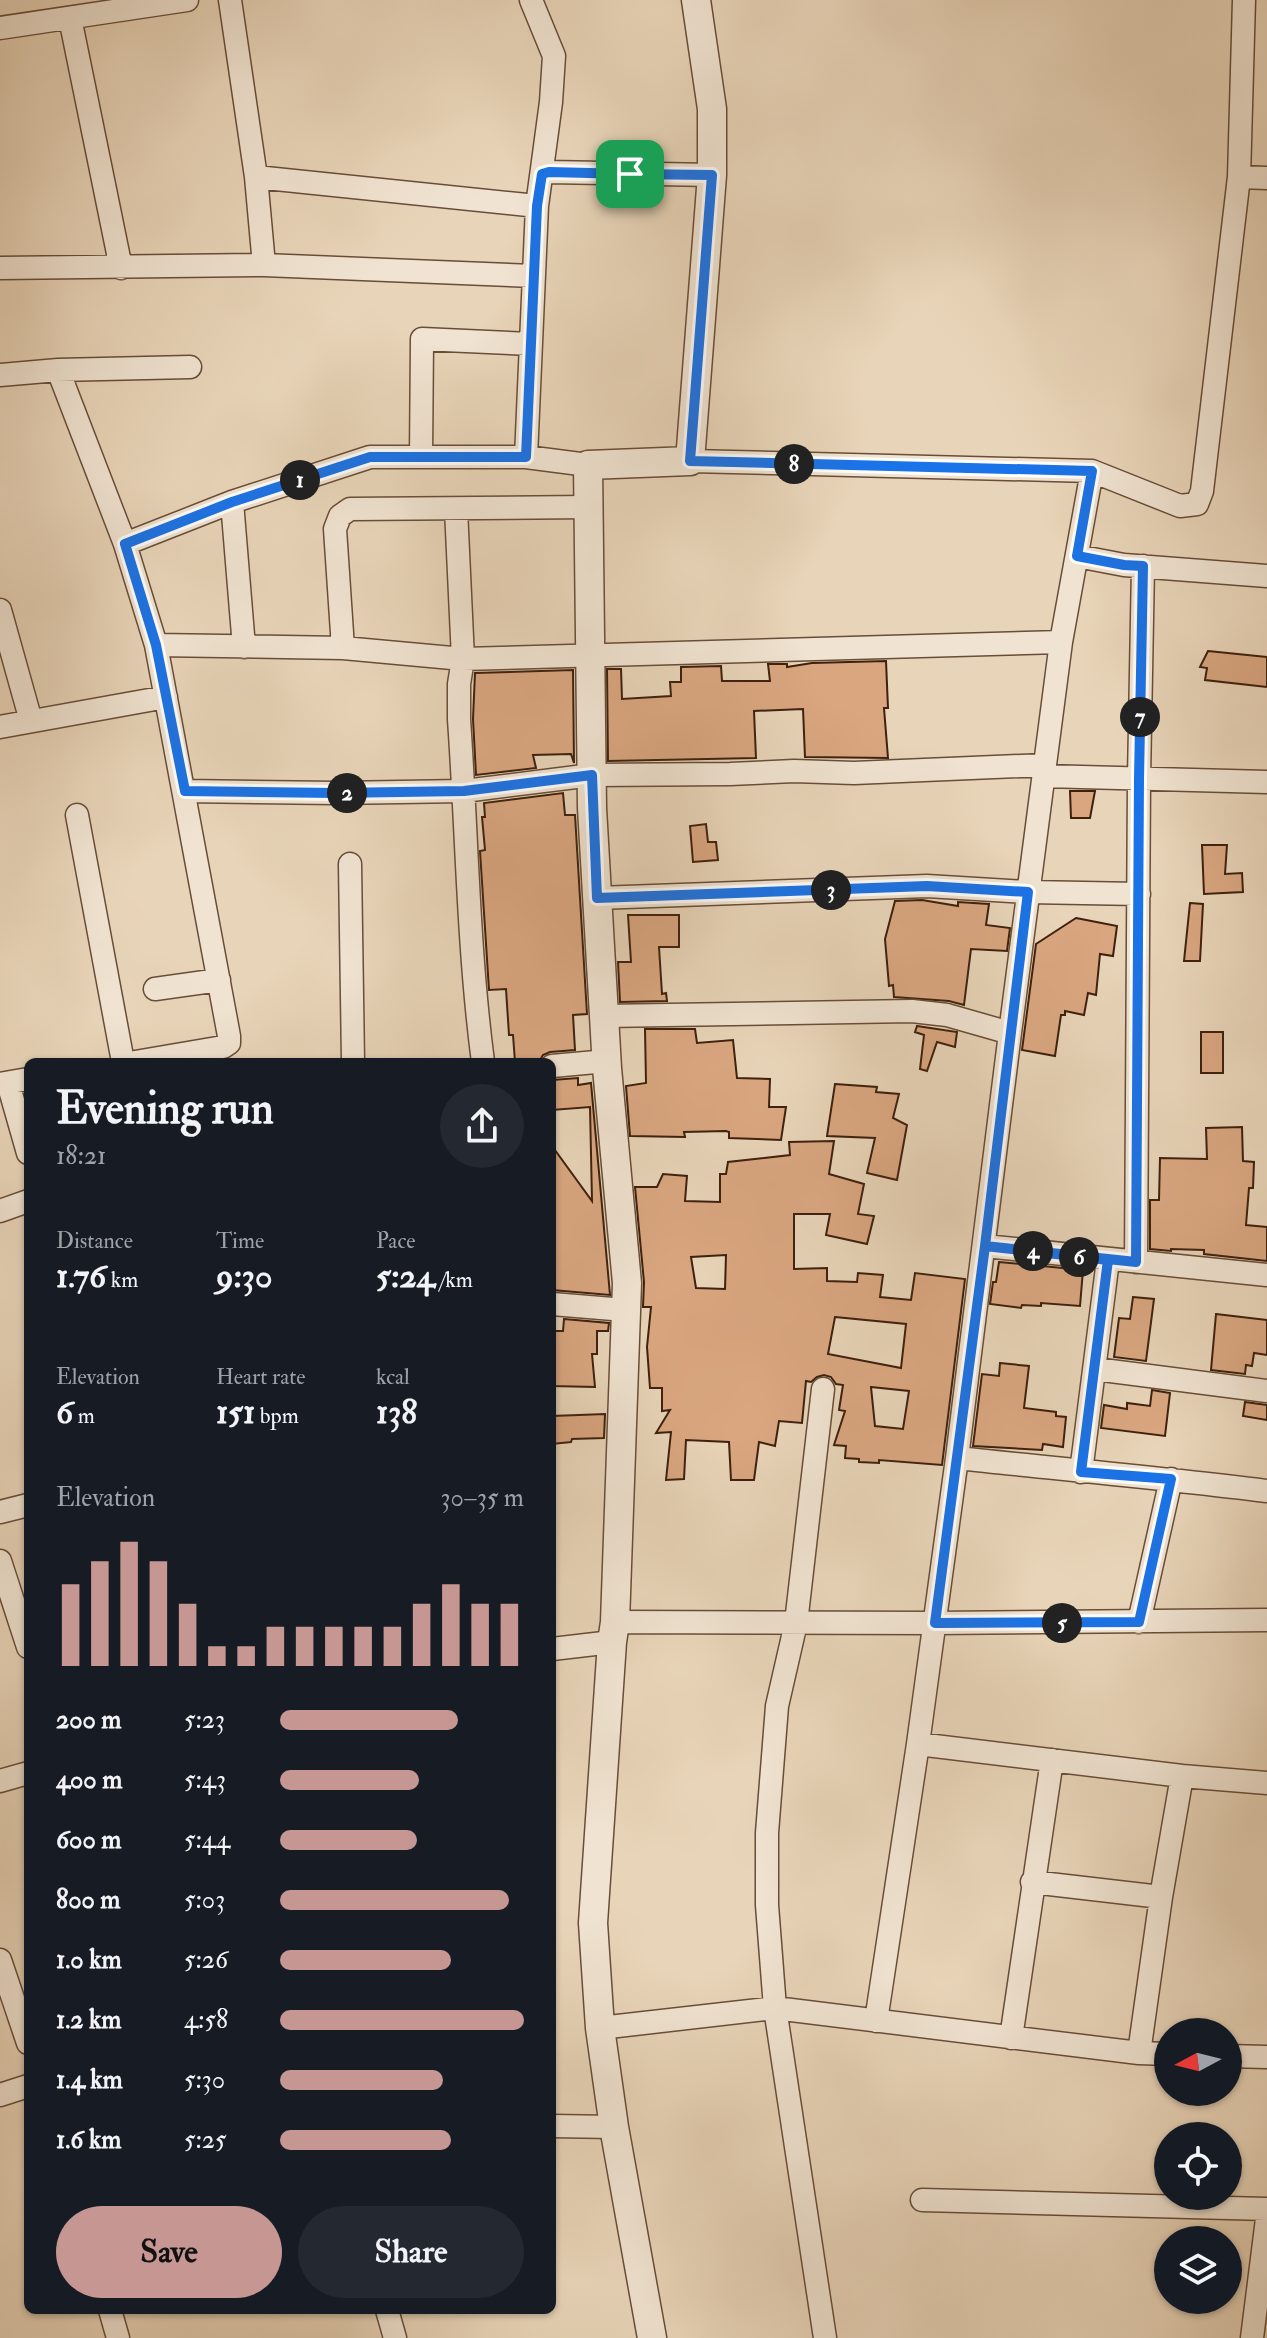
<!DOCTYPE html>
<meta charset="utf-8">
<style>
body{margin:0;font-family:"IM FELL Double Pica",serif;background:#242831;color:#f1f3f6;height:100vh;display:flex;flex-direction:column;font-size:30px;white-space:nowrap}
*{box-sizing:border-box;margin:0}
p{font-size:26px;color:#9ea1a6}
.icon{flex:none;width:44px;height:44px;fill:none;stroke:currentColor;stroke-width:2;stroke-linecap:round;stroke-linejoin:round}
.map{position:relative;flex:1;overflow:hidden}
.drawer{position:absolute;left:24px;top:1058px;width:532px;height:1256px;display:flex;flex-direction:column;background:#171b24;border-radius:12px;box-shadow:0 2px 6px #0004}
.drawer>*{flex:none}
.needle{width:52px;rotate:263deg}
.controls{position:absolute;left:1154px;top:2018px;display:grid;gap:16px}
.controls a{display:grid;place-items:center;width:88px;height:88px;border-radius:50%;background:#171b24;box-shadow:0 2px 6px #0004;font-size:40px}
.pin{position:absolute;display:grid;place-items:center;width:68px;height:68px;color:#fff;margin:-34px;border-radius:16px;box-shadow:0 4px 12px #0006}
.km{position:absolute;width:40px;height:40px;margin:-20px;border-radius:50%;background:#222;color:#fff;font-size:22px;line-height:40px;text-align:center}
.round{display:grid;place-items:center;flex:none;width:84px;height:84px;border-radius:42px;background:#242831}
.overview{display:flex;align-items:center;justify-content:space-between;height:136px;padding:0 32px}
h1{font-size:44px;font-weight:700;line-height:60px}
.figures{display:grid;grid-template-columns:repeat(3,1fr);gap:12px;height:136px;padding:8px 32px}
.figures div{display:grid;align-content:center}
.figures b{font-size:34px;font-weight:700}
.figures small{font-size:22px;font-weight:400}
.figures p{font-size:22px}
.chart{height:224px;padding:16px 32px}
.chart p{display:flex;justify-content:space-between}
.chart svg{width:100%;height:144px;margin-top:8px;stroke:#c59692;stroke-width:6}
.button{display:flex;gap:16px;margin-top:auto;padding:16px 32px}
.button a{flex:1;height:92px;border-radius:48px;background:#c59692;color:#111;font-size:32px;font-weight:700;line-height:92px;text-align:center}
.button a+a{background:#242831;color:#f1f3f6}
ul{padding:0 32px;list-style:none;font-size:26px}
li{display:grid;grid-template-columns:128px 96px 1fr;align-items:center;height:60px}
li i{height:20px;border-radius:10px;background:#c59692}
.map>svg:first-child{display:block}
.building{fill:#d9a680;stroke:#3e200d;stroke-width:2;fill-rule:evenodd}
.lines{fill:none;stroke-linecap:round;stroke-linejoin:round}
.minor-casing{stroke:#684d38;stroke-width:25}
.tertiary-casing{stroke:#684d38;stroke-width:31}
.minor{stroke:#f0e3d1;stroke-width:22}
.tertiary{stroke:#f0e3d1;stroke-width:28}
.route-casing{stroke:#fff;stroke-width:16}
.route{stroke:#1a73e8;stroke-width:10}
</style>
<div class="map">
<svg width="1267" height="2338" viewBox="0 0 1267 2338">
<rect width="100%" height="100%" fill="#e8d4b8"/>
<filter id="stains"><feTurbulence type="fractalNoise" baseFrequency=".0025" numOctaves="4"/><feColorMatrix values="0 0 0 0 .2 0 0 0 0 .09 0 0 0 0 .02 0 0 0 .5 -.17"/></filter>
<radialGradient id="worn" r=".72"><stop offset=".6" stop-color="#630" stop-opacity="0"/><stop offset="1" stop-color="#630" stop-opacity=".3"/></radialGradient>
<!-- building -->
<path class="building" d="M 1208,651 L 1267,657 L 1267,687 L 1205,680 L 1207,668 L 1200,667 Z
M 886,661 L 888,708 L 884,708 L 888,758 L 805,757 L 803,709 L 754,711 L 756,758 L 608,761 L 607,669 L 621,669 L 622,699 L 671,696 L 670,682 L 681,682 L 681,667 L 721,666 L 722,681 L 770,681 L 768,664 L 787,664 L 787,667 L 812,663 Z
M 573,670 L 574,763 L 571,754 L 533,755 L 536,768 L 476,775 L 473,719 L 475,673 Z
M 1070,791 L 1095,791 L 1090,818 L 1071,818 Z
M 563,793 L 565,815 L 575,815 L 587,1014 L 573,1015 L 575,1050 L 550,1052 L 543,1055 L 539,1062 L 515,1062 L 513,1035 L 509,1035 L 506,989 L 489,990 L 480,851 L 485,850 L 482,817 L 485,817 L 484,803 Z
M 706,824 L 708,842 L 716,842 L 718,860 L 693,862 L 690,826 Z
M 1202,845 L 1227,845 L 1225,874 L 1242,873 L 1243,892 L 1204,894 Z
M 922,900 L 958,906 L 958,902 L 989,904 L 986,925 L 1010,928 L 1007,951 L 971,949 L 964,1005 L 949,1001 L 894,997 L 893,985 L 889,986 L 885,939 L 895,901 Z
M 1190,903 L 1203,904 L 1200,961 L 1184,961 Z
M 628,915 L 679,915 L 679,947 L 659,947 L 662,994 L 666,993 L 667,1001 L 620,1002 L 618,962 L 631,962 Z
M 1076,918 L 1117,926 L 1113,956 L 1100,954 L 1096,995 L 1088,993 L 1084,1015 L 1065,1011 L 1065,1015 L 1061,1015 L 1055,1056 L 1022,1050 L 1036,944 Z
M 917,1026 L 957,1032 L 955,1047 L 937,1042 L 927,1071 L 920,1069 L 924,1035 L 915,1032 Z
M 645,1029 L 695,1029 L 697,1043 L 733,1040 L 737,1078 L 770,1079 L 769,1107 L 786,1107 L 781,1140 L 729,1138 L 729,1132 L 726,1131 L 684,1132 L 685,1137 L 630,1136 L 626,1086 L 646,1083 Z
M 1201,1032 L 1223,1032 L 1223,1073 L 1201,1073 Z
M 578,1078 L 578,1085 L 591,1083 L 610,1295 L 552,1290 L 552,1146 L 592,1201 L 590,1107 L 552,1110 L 552,1080 Z
M 835,1084 L 877,1087 L 876,1092 L 899,1094 L 893,1118 L 907,1125 L 897,1180 L 867,1173 L 875,1138 L 827,1136 Z
M 1242,1127 L 1243,1161 L 1254,1162 L 1253,1188 L 1249,1188 L 1246,1225 L 1267,1227 L 1267,1261 L 1204,1254 L 1204,1250 L 1171,1249 L 1171,1251 L 1150,1249 L 1150,1200 L 1159,1200 L 1160,1158 L 1207,1159 L 1206,1128 Z
M 834,1141 L 829,1174 L 864,1184 L 858,1214 L 874,1216 L 867,1244 L 826,1235 L 830,1214 L 794,1214 L 794,1269 L 827,1268 L 827,1281 L 857,1282 L 858,1273 L 883,1275 L 880,1297 L 911,1300 L 915,1273 L 965,1279 L 942,1465 L 879,1460 L 879,1463 L 859,1462 L 859,1459 L 845,1458 L 846,1446 L 834,1445 L 845,1411 L 839,1410 L 843,1385 L 836,1384 L 831,1377 L 824,1375 L 817,1377 L 811,1382 L 806,1381 L 802,1423 L 779,1421 L 775,1446 L 759,1442 L 754,1480 L 731,1480 L 729,1442 L 686,1440 L 684,1479 L 666,1480 L 671,1432 L 656,1433 L 670,1410 L 662,1411 L 662,1388 L 650,1388 L 647,1347 L 651,1307 L 643,1307 L 644,1282 L 635,1187 L 657,1187 L 663,1174 L 687,1176 L 685,1201 L 720,1202 L 720,1174 L 726,1174 L 728,1162 L 790,1155 L 789,1142 ZM 726,1255 L 725,1289 L 696,1288 L 691,1257 ZM 835,1317 L 906,1324 L 901,1368 L 828,1354 ZM 871,1387 L 909,1391 L 903,1429 L 875,1426 Z
M 999,1262 L 1083,1270 L 1080,1306 L 1041,1303 L 1041,1306 L 1022,1305 L 1021,1308 L 990,1304 L 993,1282 L 996,1282 Z
M 1133,1297 L 1154,1299 L 1146,1361 L 1114,1357 L 1119,1318 L 1130,1319 Z
M 1216,1314 L 1267,1320 L 1267,1355 L 1254,1353 L 1252,1366 L 1246,1365 L 1245,1374 L 1211,1370 Z
M 564,1319 L 609,1323 L 608,1331 L 597,1331 L 597,1354 L 592,1354 L 595,1387 L 552,1386 L 554,1349 L 552,1349 L 552,1331 L 563,1331 Z
M 1000,1363 L 1029,1366 L 1024,1408 L 1056,1412 L 1056,1416 L 1066,1417 L 1063,1447 L 1043,1444 L 1042,1450 L 973,1446 L 982,1374 L 999,1376 Z
M 1152,1390 L 1170,1393 L 1165,1436 L 1101,1428 L 1104,1405 L 1127,1409 L 1127,1403 L 1150,1406 Z
M 1245,1402 L 1267,1405 L 1267,1420 L 1243,1416 Z
M 605,1414 L 604,1438 L 572,1439 L 571,1442 L 552,1444 L 552,1416 Z"/>
<g class="lines">
<defs>
<path id="minor" d="M 230,0 L 256,177 L 264,265
M 70,18 L 121,268
M 0,28 L 187,0
M 542,174 L 549,172 L 712,175
M 256,177 L 537,206
M 1239,177 L 1267,178
M 0,268 L 264,265 L 533,276
M 58,370 L 125,544 L 156,645 L 229,1036 L 229,1043 L 223,1047 L 135,1062
M 0,375 L 58,370 L 190,367
M 421,457 L 422,339 L 531,344
M 526,457 L 537,206 L 551,102 L 554,56 L 531,0
M 690,461 L 1092,471 L 1180,506 L 1197,504 L 1202,491 L 1239,177 L 1244,0
M 232,502 L 244,647
M 456,509 L 463,659 L 459,684 L 459,719 C 467,834 468,948 483,1062
M 125,544 L 232,502 L 370,457 L 526,457 L 588,465
M 1077,556 L 1124,565 L 1267,576
M 0,610 L 31,721
M 156,645 L 343,648 L 463,659 L 1061,642
M 343,648 L 335,529 L 340,516 L 350,509 L 589,507
M 0,727 L 166,697
M 1044,776 L 1267,782
M 185,791 L 336,793 L 464,791 L 592,775 L 730,774 L 794,771 L 854,773 L 1044,765
M 77,815 L 123,1062
M 350,864 L 353,1062
M 597,898 L 927,886 L 1028,892 L 1139,894
M 155,989 L 219,980
M 604,1016 L 912,1011 L 947,1015 L 1010,1033
M 552,1066 L 607,1061
M 8,1083 L 28,1153
M 0,1084 L 28,1079
M 0,1211 L 28,1201
M 985,1246 L 1267,1275
M 1136,1262 L 1139,779 L 1143,566
M 552,1304 L 625,1310
M 1095,1369 L 1267,1391
M 823,1389 L 796,1623 L 777,1706 L 767,1833 L 767,1905 L 775,2008 L 825,2338
M 957,1458 C 1060,1469 1164,1478 1267,1491
M 1081,1472 L 1108,1260
M 0,1512 L 28,1505
M 0,1561 L 28,1647
M 615,1622 L 935,1623 L 1267,1620
M 1139,1622 L 1171,1479
M 552,1649 L 612,1642
M 918,1744 L 1182,1776 L 1267,1783
M 0,1781 L 28,1773
M 1032,1882 L 1161,1897
M 0,1960 L 28,2043
M 876,2021 L 918,1744 L 957,1458 L 1010,1033 L 1061,642 L 1092,471
M 600,2028 L 775,2008 L 1139,2053 L 1168,2054
M 1011,2038 L 1052,1760
M 1139,2053 L 1161,1897 L 1182,1776
M 1228,2056 L 1267,2057
M 0,2095 L 28,2086
M 552,2126 L 614,2127
M 922,2200 L 1267,2209
M 110,2310 L 118,2338
M 387,2310 L 395,2338
M 1252,2338 L 1267,2219"/>
<path id="tertiary" d="M 652,2338 L 614,2127 L 600,2028 L 593,1923 L 612,1642 L 615,1622 L 627,1283 L 607,1068 L 592,808 L 588,465 L 690,461 L 712,175 L 712,109 L 696,0"/>
</defs>
<!-- minor casing -->
<use href="#minor" class="minor-casing"/>
<!-- tertiary casing -->
<use href="#tertiary" class="tertiary-casing"/>
<!-- minor -->
<use href="#minor" class="minor"/>
<!-- tertiary -->
<use href="#tertiary" class="tertiary"/>
</g>
<g class="lines">
<defs>
<path id="route" d="M 630,174 L 549,172 L 542,174 L 537,206 L 526,457 L 370,457 L 232,502 L 125,544 L 156,645 L 185,791 L 336,793 L 464,791 L 592,775 L 597,898 L 927,886 L 1028,892 L 985,1246 L 1108,1260 L 1081,1472 L 1171,1479 L 1139,1622 L 935,1623 L 985,1246 L 1136,1262 L 1139,779 L 1143,566 L 1124,565 L 1077,556 L 1092,471 L 690,461 L 712,175 L 630,174"/>
</defs>
<!-- route casing -->
<use href="#route" class="route-casing"/>
<!-- route -->
<use href="#route" class="route"/>
</g>
<rect width="100%" height="100%" filter="url(#stains)"/>
<rect width="100%" height="100%" fill="url(#worn)"/>
</svg>
<div class="controls">
<a><svg class="needle" viewBox="-14 -14 28 28"><path d="M0-13l5 13h-10z" fill="#e53935"/><path d="M0 13l5-13h-10z" fill="#9ea1a6"/></svg></a>
<a><svg class="icon" aria-label="locate" viewBox="0 0 24 24"><circle cx="12" cy="12" r="6"/><path d="M12 2v4M12 18v4M2 12h4M18 12h4"/></svg></a>
<a><svg class="icon" aria-label="layers" viewBox="0 0 24 24"><path d="M12 4l9 5-9 5-9-5zM3 14l9 5 9-5"/></svg></a>
</div>
<div class="pin" style="left:630px;top:174px;background:#1e9e55"><svg class="icon" aria-label="arrive" viewBox="0 0 24 24"><path d="M6 21V4h12l-3 4 3 4H6"/></svg></div>
<b class="km" style="left:300px;top:480px">1</b>
<b class="km" style="left:347px;top:793px">2</b>
<b class="km" style="left:831px;top:890px">3</b>
<b class="km" style="left:1033px;top:1251px">4</b>
<b class="km" style="left:1062px;top:1623px">5</b>
<b class="km" style="left:1079px;top:1257px">6</b>
<b class="km" style="left:1140px;top:717px">7</b>
<b class="km" style="left:794px;top:464px">8</b>
<section class="drawer">
<div class="overview"><div><h1>Evening run</h1><p>18:21</p></div><a class="round"><svg class="icon" aria-label="share" viewBox="0 0 24 24"><path d="M12 15V3M7 8l5-5 5 5M5 13v7h14v-7"/></svg></a></div>
<div class="figures">
<div><p>Distance</p><b>1.76<small> km</small></b></div>
<div><p>Time</p><b>9:30</b></div>
<div><p>Pace</p><b>5:24<small> /km</small></b></div>
</div>
<div class="figures">
<div><p>Elevation</p><b>6<small> m</small></b></div>
<div><p>Heart rate</p><b>151<small> bpm</small></b></div>
<div><p>kcal</p><b>138</b></div>
</div>
<div class="chart"><p><span>Elevation</span>30–35 m</p>
<svg viewBox="0 0 160 44" preserveAspectRatio="none"><path d="M5 44V19M15 44V12M25 44V6M35 44V12M45 44V25M55 44V38M65 44V38M75 44V32M85 44V32M95 44V32M105 44V32M115 44V32M125 44V25M135 44V19M145 44V25M155 44V25"/></svg>
</div>
<ul>
<li><b>200 m</b>5:23<i style="width:73%"></i></li>
<li><b>400 m</b>5:43<i style="width:57%"></i></li>
<li><b>600 m</b>5:44<i style="width:56%"></i></li>
<li><b>800 m</b>5:03<i style="width:94%"></i></li>
<li><b>1.0 km</b>5:26<i style="width:70%"></i></li>
<li><b>1.2 km</b>4:58<i style="width:100%"></i></li>
<li><b>1.4 km</b>5:30<i style="width:67%"></i></li>
<li><b>1.6 km</b>5:25<i style="width:70%"></i></li>
</ul>
<div class="button"><a>Save</a><a>Share</a></div>
</section>
</div>
